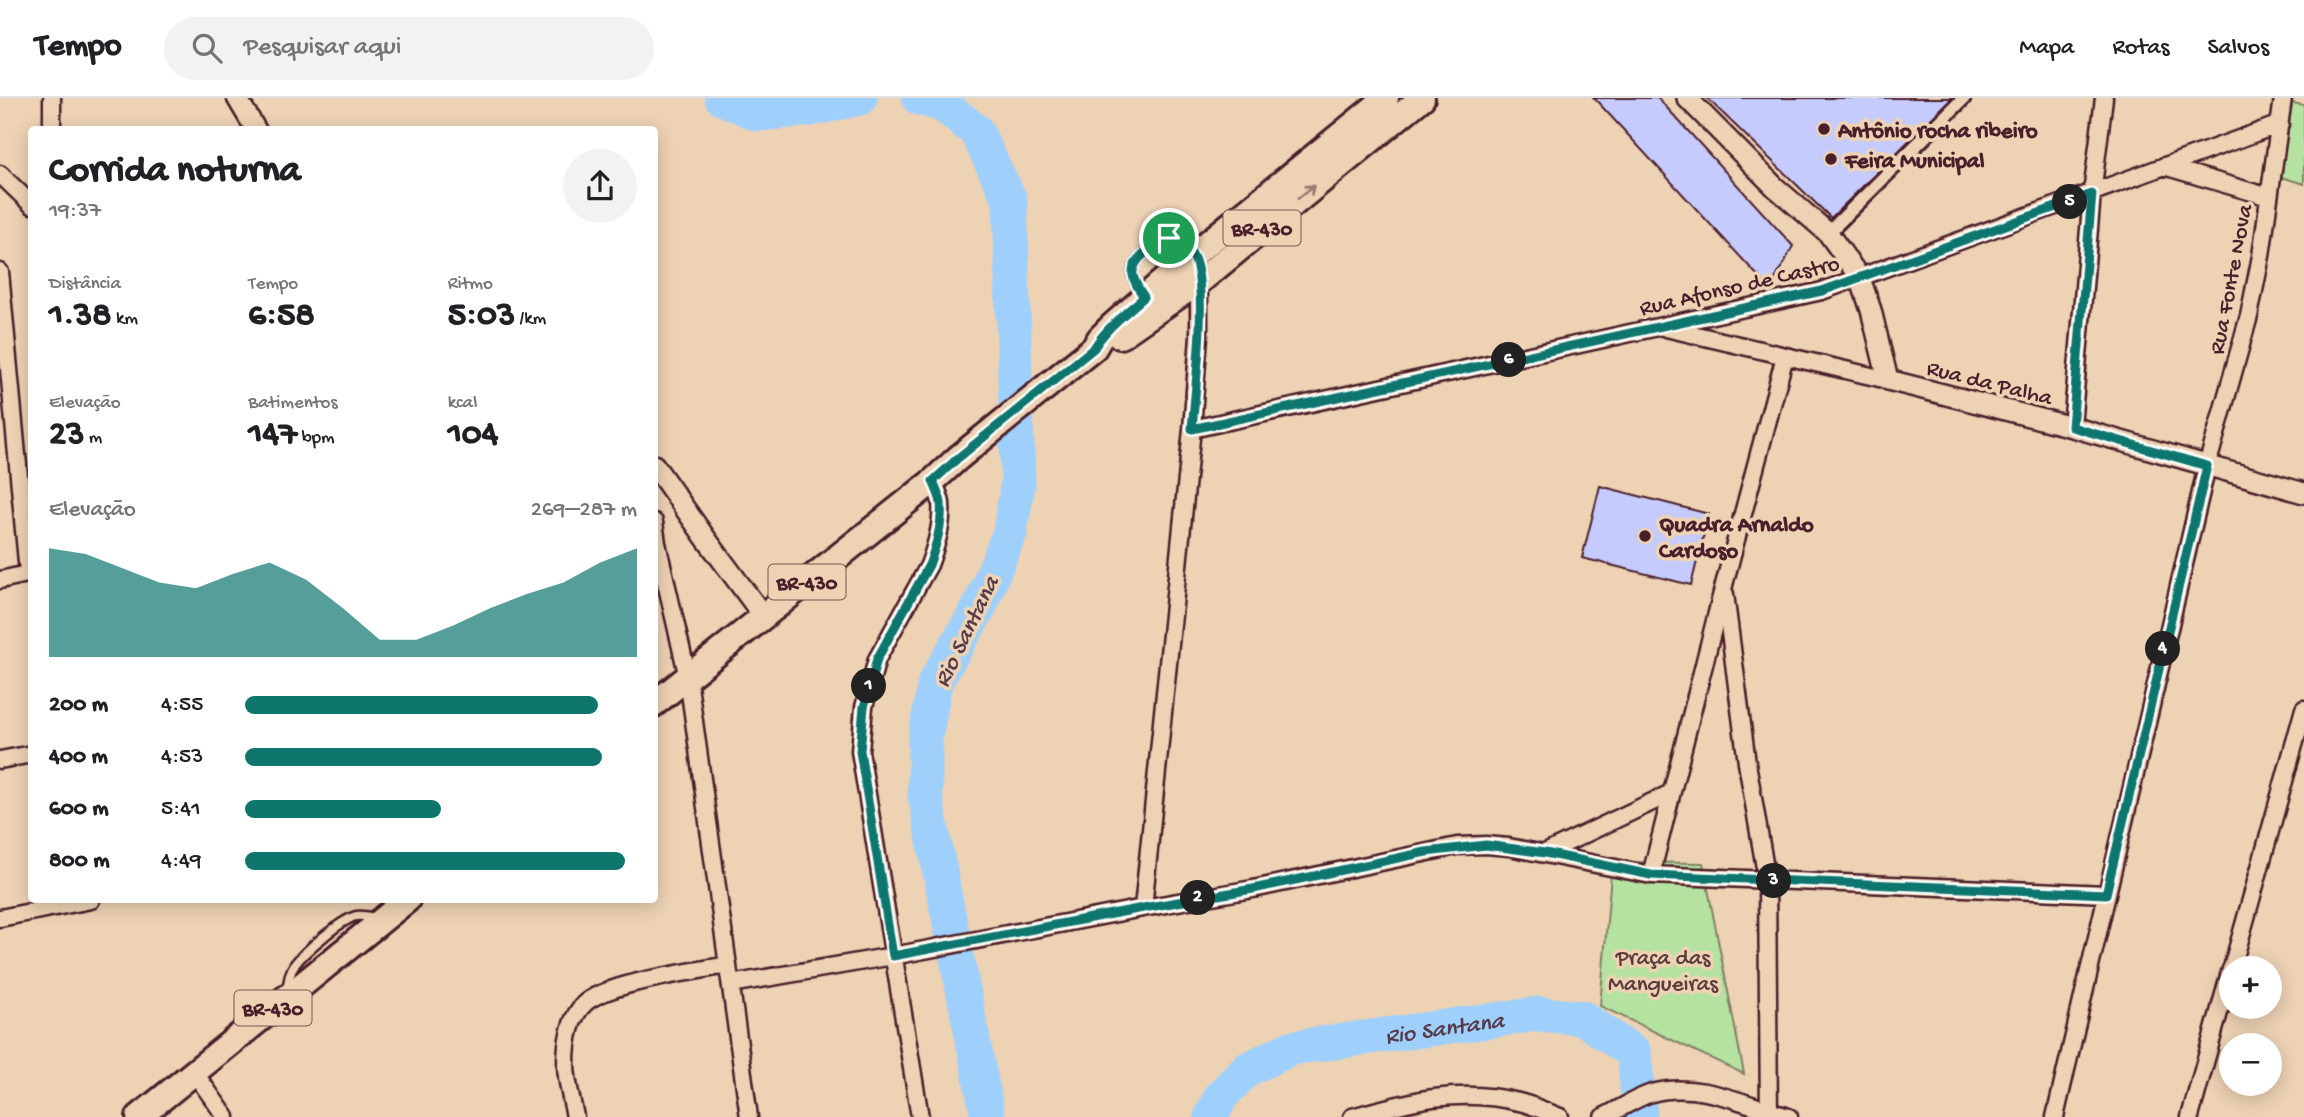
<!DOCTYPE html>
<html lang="pt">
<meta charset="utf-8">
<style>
body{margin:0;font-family:"Gochi Hand",sans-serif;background:#f2f2f2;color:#202124;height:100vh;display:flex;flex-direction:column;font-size:26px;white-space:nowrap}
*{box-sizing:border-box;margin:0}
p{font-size:23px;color:#757577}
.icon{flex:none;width:38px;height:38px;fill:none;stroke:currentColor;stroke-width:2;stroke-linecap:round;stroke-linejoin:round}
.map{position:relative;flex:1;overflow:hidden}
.side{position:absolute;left:28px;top:28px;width:630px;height:777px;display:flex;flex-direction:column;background:#fff;border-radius:7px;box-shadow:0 4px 18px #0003}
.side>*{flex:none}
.buttons{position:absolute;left:2219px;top:858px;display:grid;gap:14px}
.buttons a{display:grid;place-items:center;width:63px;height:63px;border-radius:50%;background:#fff;box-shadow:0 4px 18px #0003;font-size:35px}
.pin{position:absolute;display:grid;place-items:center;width:60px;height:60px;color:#fff;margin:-30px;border:4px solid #fff;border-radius:50%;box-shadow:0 2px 7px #0007}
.km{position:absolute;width:35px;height:35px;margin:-18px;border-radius:50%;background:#222;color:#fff;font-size:19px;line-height:35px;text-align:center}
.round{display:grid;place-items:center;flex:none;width:74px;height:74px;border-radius:37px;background:#f2f2f2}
.summary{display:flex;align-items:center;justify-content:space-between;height:119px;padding:0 21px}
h1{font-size:38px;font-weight:800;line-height:52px}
.figures{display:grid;grid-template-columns:repeat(3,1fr);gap:10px;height:119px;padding:7px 21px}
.figures div{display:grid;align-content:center}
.figures b{font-size:35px;font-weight:800}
.figures small{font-size:19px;font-weight:400}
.figures p{font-size:19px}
.chart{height:196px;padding:14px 21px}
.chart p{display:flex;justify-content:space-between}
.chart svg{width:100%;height:126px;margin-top:7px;fill:#0f766e;opacity:.7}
ul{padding:0 21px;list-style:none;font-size:23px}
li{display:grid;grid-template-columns:112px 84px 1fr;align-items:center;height:52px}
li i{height:18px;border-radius:9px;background:#0f766e}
header{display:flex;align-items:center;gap:42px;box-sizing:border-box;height:98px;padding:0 35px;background:#fff;border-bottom:2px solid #e0e0e0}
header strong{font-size:33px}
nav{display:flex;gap:38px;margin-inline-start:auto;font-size:24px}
.search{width:490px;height:63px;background:#f2f2f2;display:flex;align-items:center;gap:18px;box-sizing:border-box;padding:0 24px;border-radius:38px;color:#757577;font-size:26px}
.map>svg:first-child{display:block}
.green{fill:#b5e2a0;stroke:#808066;stroke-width:2}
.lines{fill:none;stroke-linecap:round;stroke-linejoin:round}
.river{stroke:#9fd0fc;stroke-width:35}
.building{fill:#c6cbfd;stroke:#4a1f2b;stroke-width:2}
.service-casing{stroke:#4a1f2b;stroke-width:13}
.pedestrian-casing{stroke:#4a1f2b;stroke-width:18}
.minor-casing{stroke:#4a1f2b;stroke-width:21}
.tertiary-casing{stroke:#4a1f2b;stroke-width:24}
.primary-casing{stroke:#4a1f2b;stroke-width:30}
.service{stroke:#edd2b4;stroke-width:8}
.pedestrian{stroke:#edd2b4;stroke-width:12}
.minor{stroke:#edd2b4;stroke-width:16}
.tertiary{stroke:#edd2b4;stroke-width:19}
.primary{stroke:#edd2b4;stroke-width:24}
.oneway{stroke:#9c7870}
.route-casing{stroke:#fff;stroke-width:14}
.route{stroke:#0f766e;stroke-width:9}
.poi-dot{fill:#4a1f2b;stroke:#edd2b4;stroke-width:2.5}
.labels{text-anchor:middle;stroke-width:7;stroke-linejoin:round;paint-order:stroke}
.shield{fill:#edd2b4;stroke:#7b5554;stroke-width:2}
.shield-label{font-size:21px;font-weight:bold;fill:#4a1f2b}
.poi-label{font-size:23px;font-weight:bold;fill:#4a1f2b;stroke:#edd2b4;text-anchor:start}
.street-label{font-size:23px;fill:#4a1f2b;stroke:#edd2b4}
.park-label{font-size:23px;fill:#5a3c3d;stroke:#edd2b4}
.water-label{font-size:24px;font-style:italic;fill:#573a4a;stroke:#edd2b4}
</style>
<header>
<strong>Tempo</strong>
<div class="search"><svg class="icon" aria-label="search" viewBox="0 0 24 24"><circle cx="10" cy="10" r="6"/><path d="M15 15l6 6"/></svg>Pesquisar aqui</div>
<nav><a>Mapa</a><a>Rotas</a><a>Salvos</a></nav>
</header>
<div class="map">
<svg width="2304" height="1019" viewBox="0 0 2304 1019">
<rect width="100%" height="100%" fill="#edd2b4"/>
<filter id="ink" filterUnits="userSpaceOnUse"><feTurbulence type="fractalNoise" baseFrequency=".0143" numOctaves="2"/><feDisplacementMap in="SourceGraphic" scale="14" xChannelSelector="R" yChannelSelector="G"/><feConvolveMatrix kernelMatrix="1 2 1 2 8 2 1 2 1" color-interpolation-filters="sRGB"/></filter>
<g filter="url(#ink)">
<!-- green -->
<path class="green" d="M 2292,5 L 2304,7 L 2304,86 L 2281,79 Z
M 1612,764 L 1703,765 L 1744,976 L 1600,908 Z"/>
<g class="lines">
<!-- river -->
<g class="river">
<path d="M 722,0 L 758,16 L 811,11 L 860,0"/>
<path d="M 919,0 L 943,7 L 976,33 L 1010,102 L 1018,385 L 1010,434 L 980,508 L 935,584 L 925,641 L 925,697 L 988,1019"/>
<path id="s1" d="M 1211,1019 L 1221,998 L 1246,972 L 1291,950 L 1539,916 L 1583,920 L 1634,955 L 1640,1019"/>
</g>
</g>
<!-- building -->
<path class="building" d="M 1594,0 L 1658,0 L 1793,148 L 1770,191 Z
M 1707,0 L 1952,0 L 1831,120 Z
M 1600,388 L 1709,416 L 1691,487 L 1582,460 Z"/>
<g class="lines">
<defs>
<path id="service" d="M 1143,198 C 1130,179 1127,170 1146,154 C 1153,148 1160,142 1169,140 L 1177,142 L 1191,155
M 288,892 C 288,883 290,873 295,866 C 305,853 341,822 356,818 C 363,817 371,819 378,821"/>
<path id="pedestrian" d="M 1828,135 L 1964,0"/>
<path id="minor" d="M 52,32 L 52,0
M 2164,68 L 2269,99
M 0,76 L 32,107
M 0,174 L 28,475
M 1666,230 L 1888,282
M 2072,329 L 2092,96 L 2104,0
M 1192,331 L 1822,193 L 2280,26
M 654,424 L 657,445 L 688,580 L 749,1019
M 0,482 L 32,475
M 1725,496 L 1747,665 L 1767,782 L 1769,1019
M 0,662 L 32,656
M 1545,755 L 1671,695
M 1651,777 L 1724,487 L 1785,258
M 1143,810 L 1192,331 L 1199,238 L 1199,178
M 0,820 L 91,802
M 2232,870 L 2304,611
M 731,886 L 893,858 L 1143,810 L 1253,791 L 1457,748 L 1486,747 L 1509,749 L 1651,777 L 2106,796
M 194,974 L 226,1019
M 575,1019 C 572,1002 566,983 566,966 C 566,946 569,921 584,906 C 605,885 696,873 728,867
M 920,1019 L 860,653 L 864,609 L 877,561 L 929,467 C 936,448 943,426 941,405 C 940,398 936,390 933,383
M 1352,1019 C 1409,1003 1459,989 1519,1004 C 1533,1007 1546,1014 1560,1019
M 1603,1019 C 1619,1012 1635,1000 1652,995 C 1697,982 1746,1007 1789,1019
M 2055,1019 L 2207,368 L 2249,218 L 2261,158 L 2283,0
M 2190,1019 L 2231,871"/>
<path id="tertiary" d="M 237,0 L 256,32
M 1687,0 L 1775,89 L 1828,135 L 1860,180 L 1871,212 L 1888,282 L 2072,329 L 2304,395
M 654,367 L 707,442 L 764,519"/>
<path id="primary" d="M 1120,238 L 1200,183 L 1422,0
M 654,606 L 933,383 L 958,360 L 1094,250 L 1100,240 L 1112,228 L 1193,157 L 1386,0
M 139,1019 L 407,802"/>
</defs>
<!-- service casing -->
<use href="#service" class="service-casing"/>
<!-- pedestrian casing -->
<use href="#pedestrian" class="pedestrian-casing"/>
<!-- minor casing -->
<use href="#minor" class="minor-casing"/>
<!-- tertiary casing -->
<use href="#tertiary" class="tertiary-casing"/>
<!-- primary casing -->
<use href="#primary" class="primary-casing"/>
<!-- service -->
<use href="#service" class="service"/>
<!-- pedestrian -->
<use href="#pedestrian" class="pedestrian"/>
<!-- minor -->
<use href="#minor" class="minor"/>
<!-- tertiary -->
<use href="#tertiary" class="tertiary"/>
<!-- primary -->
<use href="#primary" class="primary"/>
</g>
<!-- one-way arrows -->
<defs><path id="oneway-shaft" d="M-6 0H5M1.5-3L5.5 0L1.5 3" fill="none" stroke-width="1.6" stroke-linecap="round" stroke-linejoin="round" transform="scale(1.75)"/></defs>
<use class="oneway" href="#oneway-shaft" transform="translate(1306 94) rotate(-39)"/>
</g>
<g class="lines" filter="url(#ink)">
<defs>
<path id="route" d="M 2092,96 L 2072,329 L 2207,368 L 2106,796 L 1651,777 L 1545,755 L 1486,747 L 1426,754 L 1253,791 L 1143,810 L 893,858 L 860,653 L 864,609 L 877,561 L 929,467 C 936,448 943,426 941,405 C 940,398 936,390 933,383 L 958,360 L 1094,250 C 1106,230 1126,215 1144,199 C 1132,181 1126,171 1145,155 C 1153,148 1160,143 1169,140 C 1179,142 1190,151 1194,160 C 1208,192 1195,292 1192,331 L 1822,193 Z"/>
</defs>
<!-- route casing -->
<use href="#route" class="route-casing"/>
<!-- route -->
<use href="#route" class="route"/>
</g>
<!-- markers -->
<g class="poi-dot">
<circle cx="1824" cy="31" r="7"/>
<circle cx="1831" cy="61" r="7"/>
<circle cx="1645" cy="438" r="7"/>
</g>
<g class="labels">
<!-- shield labels -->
<g class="shield">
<rect x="1223.5" y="112.5" width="77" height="35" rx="5"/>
<rect x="768.5" y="466.5" width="77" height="35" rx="5"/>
<rect x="234.5" y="892.5" width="77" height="35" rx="5"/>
</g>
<g class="shield-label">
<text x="1262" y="137">BR-430</text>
<text x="807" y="491">BR-430</text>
<text x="273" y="917">BR-430</text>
</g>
<!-- poi labels -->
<g class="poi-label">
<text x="1838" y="39">Antônio rocha ribeiro</text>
<text x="1845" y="69">Feira Municipal</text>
<text x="1659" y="433">Quadra Arnaldo<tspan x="1659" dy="26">Cardoso</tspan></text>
</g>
<!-- street labels -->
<g class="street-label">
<text transform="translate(2229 181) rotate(-79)" y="8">Rua Fonte Nova</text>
<text transform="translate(1739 186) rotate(-13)" y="8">Rua Afonso de Castro</text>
<text transform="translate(1990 283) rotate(14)" y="8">Rua da Palha</text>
</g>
<!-- park labels -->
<g class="park-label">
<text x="1663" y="866">Praça das<tspan x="1663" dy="26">Mangueiras</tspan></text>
</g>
<!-- water labels -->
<g class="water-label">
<text transform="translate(965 533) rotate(-64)" y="8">Rio Santana</text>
<text dy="8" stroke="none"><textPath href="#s1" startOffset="264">Rio Santana</textPath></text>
</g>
</g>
</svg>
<div class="buttons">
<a>+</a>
<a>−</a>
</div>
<div class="pin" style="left:1169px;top:140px;background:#1e9e55"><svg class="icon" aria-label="arrive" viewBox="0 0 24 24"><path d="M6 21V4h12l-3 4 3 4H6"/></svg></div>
<b class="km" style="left:869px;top:588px">1</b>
<b class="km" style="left:1198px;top:800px">2</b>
<b class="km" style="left:1774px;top:783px">3</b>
<b class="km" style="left:2163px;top:551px">4</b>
<b class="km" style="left:2070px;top:104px">5</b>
<b class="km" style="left:1509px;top:262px">6</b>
<section class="side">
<div class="summary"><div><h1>Corrida noturna</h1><p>19:37</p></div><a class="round"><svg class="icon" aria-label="share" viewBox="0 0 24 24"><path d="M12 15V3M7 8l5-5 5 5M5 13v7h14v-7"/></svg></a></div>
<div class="figures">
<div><p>Distância</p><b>1.38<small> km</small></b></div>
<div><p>Tempo</p><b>6:58</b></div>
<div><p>Ritmo</p><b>5:03<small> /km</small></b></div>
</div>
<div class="figures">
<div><p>Elevação</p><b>23<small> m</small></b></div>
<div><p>Batimentos</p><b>147<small> bpm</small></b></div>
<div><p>kcal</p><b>104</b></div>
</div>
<div class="chart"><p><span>Elevação</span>269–287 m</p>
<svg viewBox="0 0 160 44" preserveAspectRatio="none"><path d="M0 44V6L10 8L20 13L30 18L40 20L50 15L60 11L70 17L80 27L90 38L100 38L110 33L120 27L130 22L140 18L150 11L160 6V44z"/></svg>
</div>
<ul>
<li><b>200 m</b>4:55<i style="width:90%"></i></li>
<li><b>400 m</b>4:53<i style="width:91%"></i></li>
<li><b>600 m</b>5:41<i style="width:50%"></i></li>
<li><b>800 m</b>4:49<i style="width:97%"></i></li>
</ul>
</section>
</div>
